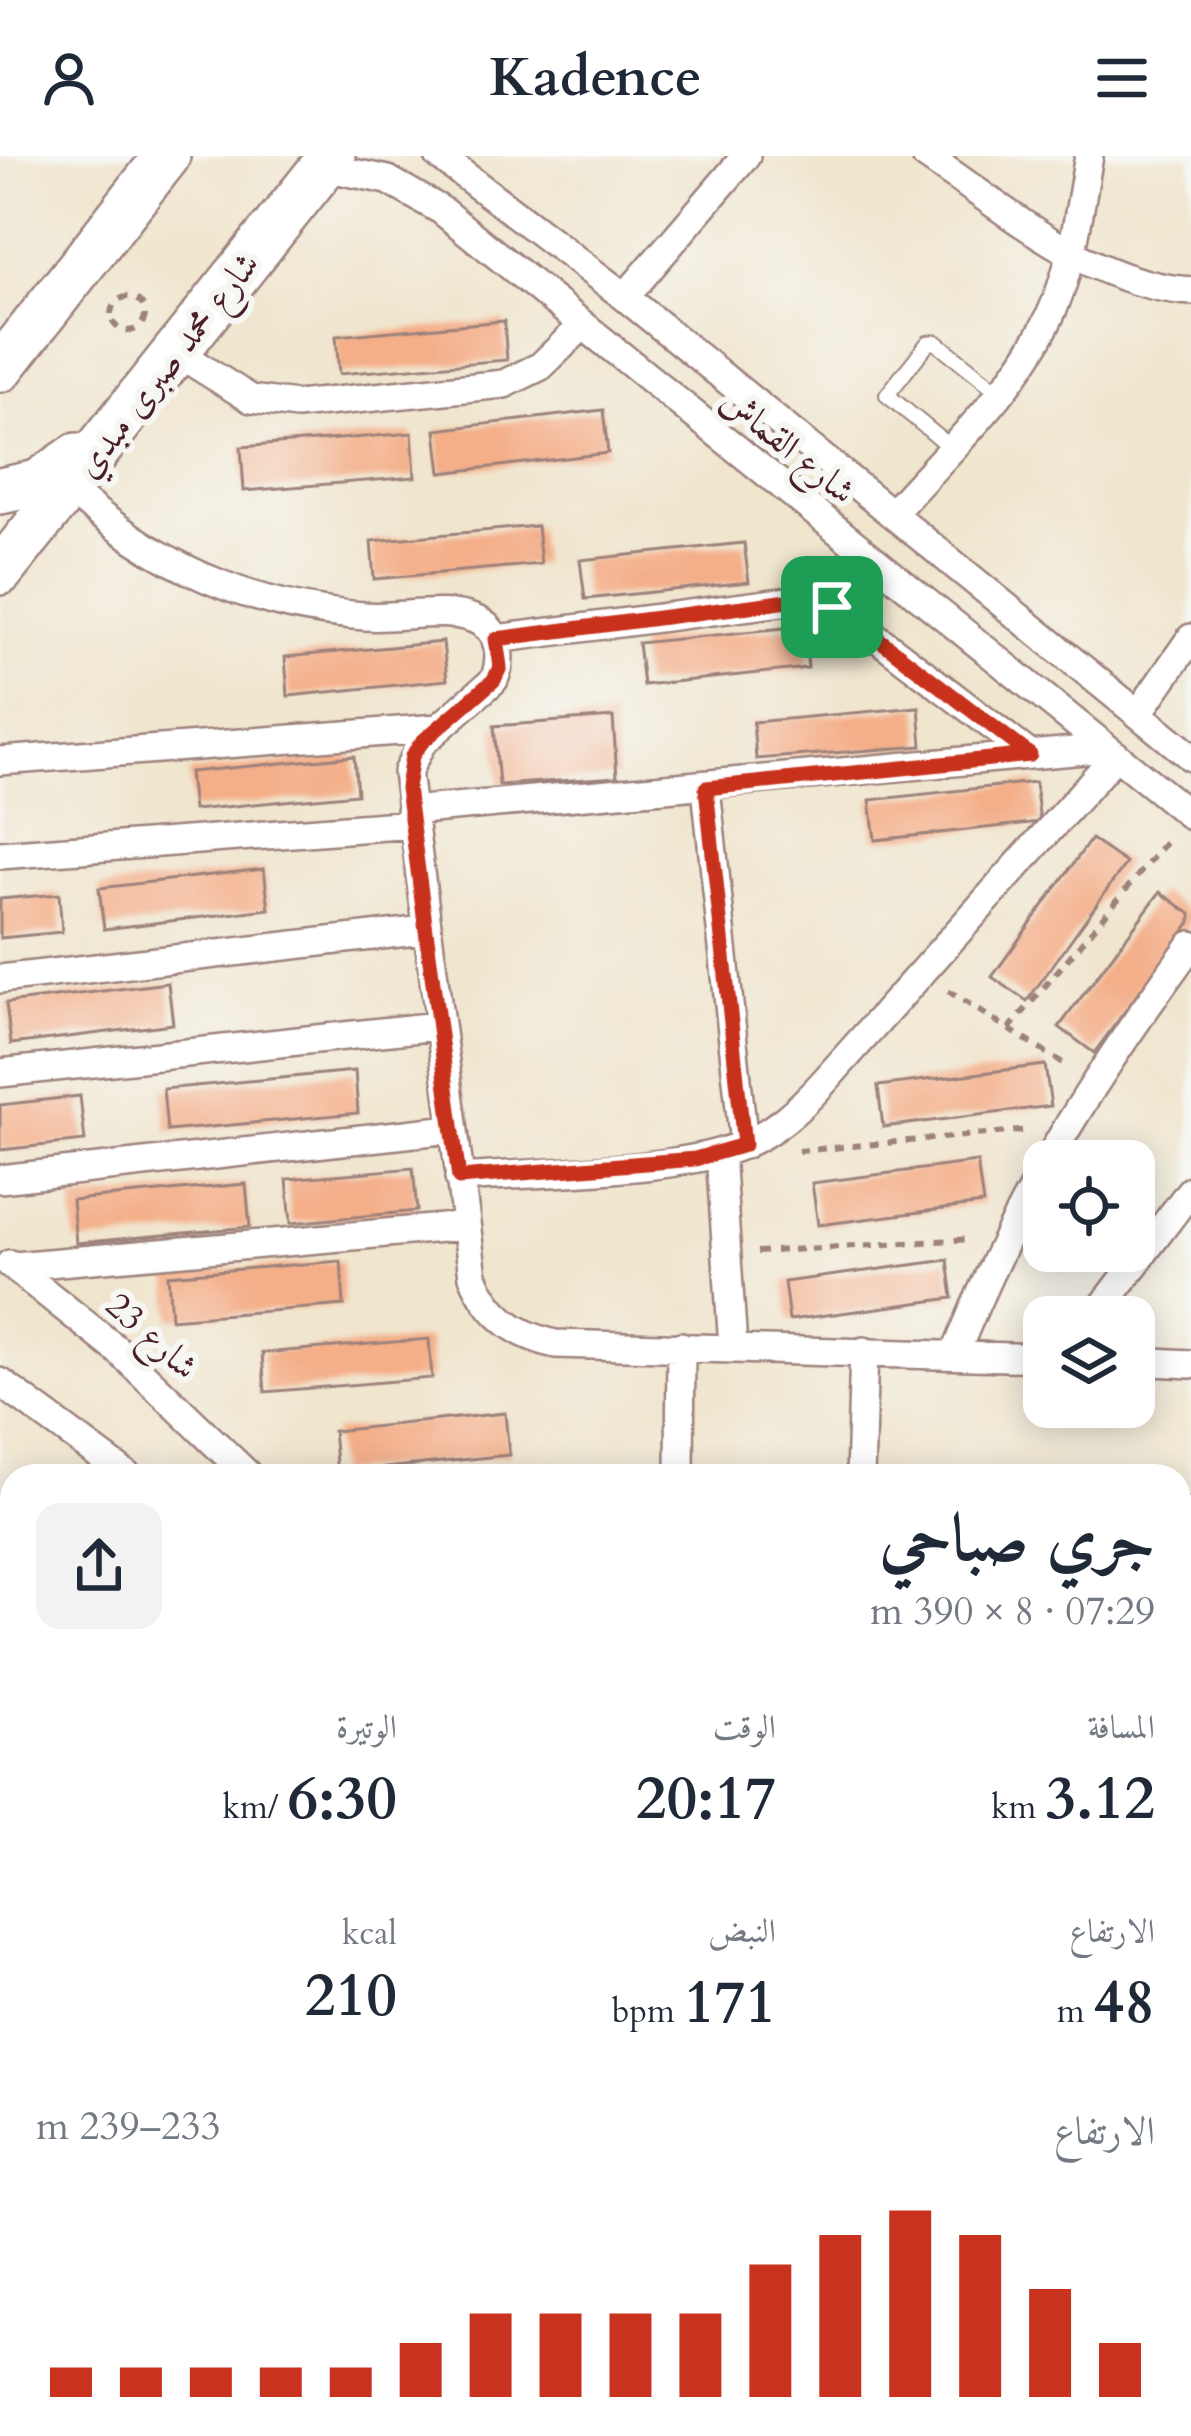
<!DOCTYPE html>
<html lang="ar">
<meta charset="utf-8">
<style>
body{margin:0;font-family:Cardo,Amiri,serif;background:#f2f2f3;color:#1f2937;direction:rtl;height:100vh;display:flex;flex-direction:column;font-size:45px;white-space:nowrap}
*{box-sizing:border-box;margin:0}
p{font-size:39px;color:#747a83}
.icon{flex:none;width:66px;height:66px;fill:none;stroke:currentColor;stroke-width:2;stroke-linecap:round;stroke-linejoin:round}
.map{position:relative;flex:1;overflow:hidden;direction:ltr}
.panel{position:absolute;left:0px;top:1308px;width:1191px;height:972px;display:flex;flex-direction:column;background:#fff;border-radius:36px 36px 0 0;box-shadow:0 6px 30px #0003;direction:rtl}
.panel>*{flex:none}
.controls{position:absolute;left:1023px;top:984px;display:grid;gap:24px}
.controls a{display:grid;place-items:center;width:132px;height:132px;border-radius:24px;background:#fff;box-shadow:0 6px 30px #0003;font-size:60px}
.pin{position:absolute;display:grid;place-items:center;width:102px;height:102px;color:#fff;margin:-51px;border-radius:24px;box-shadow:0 6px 18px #0006}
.round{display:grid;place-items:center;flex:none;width:126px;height:126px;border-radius:24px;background:#f2f2f3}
.headline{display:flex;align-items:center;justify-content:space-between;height:204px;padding:0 36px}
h1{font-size:66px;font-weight:800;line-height:90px}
.figures{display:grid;grid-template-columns:repeat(3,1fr);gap:18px;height:204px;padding:12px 36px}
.figures div{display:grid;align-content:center}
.figures b{font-size:60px;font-weight:800}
.figures small{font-size:33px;font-weight:400}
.figures p{font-size:33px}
.chart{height:336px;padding:24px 36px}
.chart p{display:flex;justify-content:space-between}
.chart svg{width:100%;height:216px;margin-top:12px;stroke:#c8321e;stroke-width:6}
header{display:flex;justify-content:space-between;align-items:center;height:156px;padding:0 36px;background:#fff;font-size:54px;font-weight:800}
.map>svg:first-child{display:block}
.building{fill:#f4ae88}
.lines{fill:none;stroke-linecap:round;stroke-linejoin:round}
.service-casing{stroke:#9d827c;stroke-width:18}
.minor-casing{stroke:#9d827c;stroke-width:32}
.primary-casing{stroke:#9d827c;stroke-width:50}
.path{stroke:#9d827c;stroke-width:6;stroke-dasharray:9 9;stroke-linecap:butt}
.service{stroke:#fff;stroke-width:14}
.minor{stroke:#fff;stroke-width:27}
.primary{stroke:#fff;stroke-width:45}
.route-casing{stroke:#fff;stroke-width:24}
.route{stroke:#c8321e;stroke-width:15}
.labels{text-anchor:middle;stroke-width:12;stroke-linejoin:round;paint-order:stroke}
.street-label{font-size:36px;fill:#4a1f2b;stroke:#f6f6f2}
</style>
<header><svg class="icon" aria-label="menu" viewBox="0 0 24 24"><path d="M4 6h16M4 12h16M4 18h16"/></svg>Kadence<svg class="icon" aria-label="person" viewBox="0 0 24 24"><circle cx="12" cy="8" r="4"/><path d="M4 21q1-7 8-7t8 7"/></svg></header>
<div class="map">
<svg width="1191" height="2280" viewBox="0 0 1191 2280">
<rect width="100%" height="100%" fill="#f6f6f2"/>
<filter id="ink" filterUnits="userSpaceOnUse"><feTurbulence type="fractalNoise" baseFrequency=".00833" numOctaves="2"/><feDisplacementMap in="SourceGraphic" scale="24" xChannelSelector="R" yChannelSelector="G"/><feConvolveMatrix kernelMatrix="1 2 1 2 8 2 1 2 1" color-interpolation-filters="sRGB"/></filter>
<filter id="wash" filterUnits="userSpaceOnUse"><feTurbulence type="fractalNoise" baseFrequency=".004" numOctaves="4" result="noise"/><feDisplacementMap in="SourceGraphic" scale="48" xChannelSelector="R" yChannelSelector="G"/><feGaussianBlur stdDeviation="2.7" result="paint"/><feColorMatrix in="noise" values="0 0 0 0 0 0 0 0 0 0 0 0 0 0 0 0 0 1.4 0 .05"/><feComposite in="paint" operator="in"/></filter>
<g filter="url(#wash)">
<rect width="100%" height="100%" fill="#f0e5cd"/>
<g id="blocks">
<!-- building -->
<path class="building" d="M 504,165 L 507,204 L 339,218 L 336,180 Z
M 603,254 L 608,297 L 441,317 L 436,274 Z
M 412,277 L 415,321 L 244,335 L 241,291 Z
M 537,370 L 541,408 L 374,423 L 371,385 Z
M 744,387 L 749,426 L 585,443 L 580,404 Z
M 804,470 L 808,512 L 643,529 L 638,487 Z
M 443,486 L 447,524 L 288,540 L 285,501 Z
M 919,551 L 922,590 L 756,603 L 753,566 Z
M 613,561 L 617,621 L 499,629 L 494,570 Z
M 354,600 L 357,638 L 193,654 L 189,616 Z
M 1035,626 L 1040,666 L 875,684 L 870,644 Z
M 1091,683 L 1126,707 L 1027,845 L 992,821 Z
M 264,713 L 269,753 L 104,773 L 99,732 Z
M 1160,736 L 1191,758 L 1191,766 L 1094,897 L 1059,871 Z
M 59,738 L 62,776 L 0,782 L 0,743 Z
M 168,827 L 173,868 L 11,888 L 6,847 Z
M 1045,909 L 1051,950 L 883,971 L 878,930 Z
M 355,915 L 358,957 L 167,975 L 163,933 Z
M 80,940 L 85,985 L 0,994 L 0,949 Z
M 977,1006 L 983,1048 L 818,1069 L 812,1027 Z
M 413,1012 L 417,1055 L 291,1067 L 287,1023 Z
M 246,1028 L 250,1071 L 76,1087 L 72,1044 Z
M 948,1104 L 953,1142 L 789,1164 L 784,1126 Z
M 341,1105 L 344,1149 L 171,1163 L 168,1119 Z
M 429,1183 L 432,1222 L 265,1236 L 262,1197 Z
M 505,1257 L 509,1299 L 337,1317 L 333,1275 Z"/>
</g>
</g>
<g filter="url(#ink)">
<use href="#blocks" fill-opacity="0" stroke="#9d827c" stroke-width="3"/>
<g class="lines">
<defs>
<path id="service" d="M 950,291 L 887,239 L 928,187 L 936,186 L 999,236"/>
<path id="minor" d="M 439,0 L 625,141 L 1191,601
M 926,0 C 1007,54 1090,129 1191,135
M 323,11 L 388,24 L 441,54 L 1191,660
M 625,141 L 746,0
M 176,196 L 251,243 L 296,249 L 504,228 L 541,210 L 583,169
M 68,332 C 154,409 250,452 364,460 C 398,463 443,451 474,463 C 501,473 503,502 494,524 L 422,587 L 407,616 L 473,1120 C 489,1159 514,1178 555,1188 L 1044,1202
M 892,358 C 945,297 1014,236 1049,162 C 1073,112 1079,54 1089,0
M 496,483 L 789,445 L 817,446 L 846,458 L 1030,599
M 1138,558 L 1191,482
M 0,605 L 439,572
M 706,632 L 744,989
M 410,655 L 1107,592
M 0,699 L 412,668
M 0,823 L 425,774
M 0,917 L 437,870
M 720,997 L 733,1191
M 459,1022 C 534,1016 677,1017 742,989 C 774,976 799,953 822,928 L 1116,599
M 0,1023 L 451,973
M 10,1108 L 120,1196 L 249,1320
M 14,1110 L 465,1070
M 1095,1161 L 1191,1034
M 955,1198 C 1018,1040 1091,925 1191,789
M 1134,1205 L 1191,1208
M 0,1226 L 128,1320
M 680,1320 L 681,1190
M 860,1320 L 864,1195
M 1181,1603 L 1191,1356
M 0,1624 L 12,1624
M 1179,1670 L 1191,1670
M 0,1914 L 12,1915
M 1179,2000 L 1191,2000
M 0,2248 L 12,2249
M 228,2268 L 250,2280
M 881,2280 L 881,2268
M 1088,2280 L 1088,2268"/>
<path id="primary" d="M 0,213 L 167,0
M 0,335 L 38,327 L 77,300
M 0,416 L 332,0"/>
</defs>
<!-- service casing -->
<use href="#service" class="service-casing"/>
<!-- minor casing -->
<use href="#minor" class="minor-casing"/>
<!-- primary casing -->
<use href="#primary" class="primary-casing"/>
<!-- path -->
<path class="path" d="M111 158a17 17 0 1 1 34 0a17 17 0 1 1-34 0Z
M 948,835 L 1069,911
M 1009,873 L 1171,680
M 798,995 L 1030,974
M 757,1096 L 971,1083"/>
<!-- service -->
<use href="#service" class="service"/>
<!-- minor -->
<use href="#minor" class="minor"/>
<!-- primary -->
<use href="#primary" class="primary"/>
</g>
</g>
<g class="lines" filter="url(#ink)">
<defs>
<path id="route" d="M 789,445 L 817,446 L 846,458 L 1030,599 L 706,632 L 744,989 L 695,1003 L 459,1022 L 407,632 L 412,600 L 422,586 L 494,524 L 500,511 L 496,483 Z"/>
</defs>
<!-- route casing -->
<use href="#route" class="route-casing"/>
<!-- route -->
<use href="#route" class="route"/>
</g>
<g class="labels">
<!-- street labels -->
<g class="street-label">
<text transform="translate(166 208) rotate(-52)" y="13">شارع محمد صبرى مبدي</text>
<text transform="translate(789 289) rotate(39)" y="13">شارع القماش</text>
<text transform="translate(153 1179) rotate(42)" y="13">شارع 23</text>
</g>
</g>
</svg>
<div class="controls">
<a><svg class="icon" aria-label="locate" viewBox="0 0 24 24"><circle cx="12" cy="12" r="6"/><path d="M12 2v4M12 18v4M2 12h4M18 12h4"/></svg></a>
<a><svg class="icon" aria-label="layers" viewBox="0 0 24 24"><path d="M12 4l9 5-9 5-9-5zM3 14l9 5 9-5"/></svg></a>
</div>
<div class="pin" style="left:832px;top:451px;background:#1e9e55"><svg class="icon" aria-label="arrive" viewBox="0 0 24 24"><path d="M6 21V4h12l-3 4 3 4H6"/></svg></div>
<section class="panel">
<div class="headline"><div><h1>جري صباحي</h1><p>07:29 · 8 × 390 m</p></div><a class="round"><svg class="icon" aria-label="share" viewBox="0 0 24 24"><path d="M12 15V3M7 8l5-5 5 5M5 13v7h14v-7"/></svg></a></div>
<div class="figures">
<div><p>المسافة</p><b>3.12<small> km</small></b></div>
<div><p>الوقت</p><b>20:17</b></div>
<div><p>الوتيرة</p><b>6:30<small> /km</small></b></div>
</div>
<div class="figures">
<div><p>الارتفاع</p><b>48<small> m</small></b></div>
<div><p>النبض</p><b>171<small> bpm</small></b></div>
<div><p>kcal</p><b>210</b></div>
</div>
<div class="chart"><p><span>الارتفاع</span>233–239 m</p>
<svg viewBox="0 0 160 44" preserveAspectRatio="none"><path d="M5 44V38M15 44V38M25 44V38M35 44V38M45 44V38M55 44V33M65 44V27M75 44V27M85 44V27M95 44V27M105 44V17M115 44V11M125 44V6M135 44V11M145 44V22M155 44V33"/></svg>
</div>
</section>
</div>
